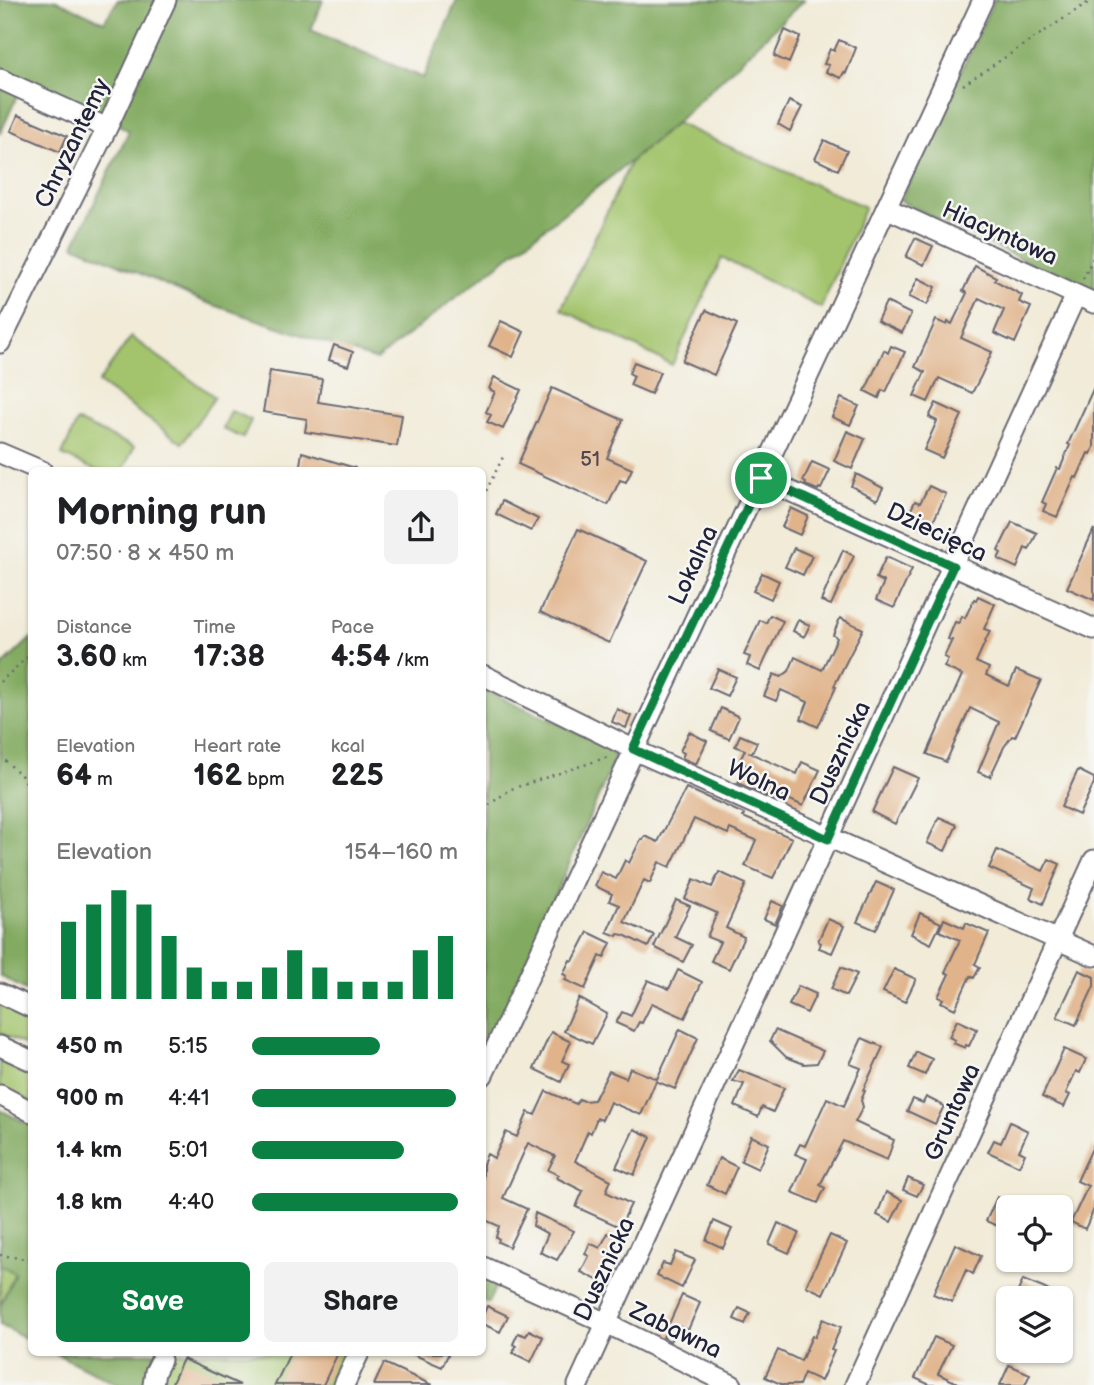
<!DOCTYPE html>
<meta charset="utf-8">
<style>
body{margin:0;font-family:"Balsamiq Sans",sans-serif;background:#f2f2f2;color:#202124;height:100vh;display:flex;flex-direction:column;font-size:26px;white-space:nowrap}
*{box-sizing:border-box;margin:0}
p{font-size:23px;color:#757577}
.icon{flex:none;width:38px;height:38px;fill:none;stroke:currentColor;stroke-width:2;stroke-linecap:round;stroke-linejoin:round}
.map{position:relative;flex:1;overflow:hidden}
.sheet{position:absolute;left:28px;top:467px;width:458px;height:889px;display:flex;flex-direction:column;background:#fff;border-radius:10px;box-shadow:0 2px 5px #0004}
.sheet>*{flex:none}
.fabs{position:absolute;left:996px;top:1195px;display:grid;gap:14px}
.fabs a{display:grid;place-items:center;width:77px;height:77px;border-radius:10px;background:#fff;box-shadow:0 2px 5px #0004;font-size:35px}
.pin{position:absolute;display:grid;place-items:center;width:60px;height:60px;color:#fff;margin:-30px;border:4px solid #fff;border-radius:50%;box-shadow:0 2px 7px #0007}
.round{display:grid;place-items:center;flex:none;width:74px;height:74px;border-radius:10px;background:#f2f2f2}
.headline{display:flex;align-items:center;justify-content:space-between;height:119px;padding:0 28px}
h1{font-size:38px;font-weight:700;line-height:52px}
.metrics{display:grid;grid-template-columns:repeat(3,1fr);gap:10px;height:119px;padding:7px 28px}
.metrics div{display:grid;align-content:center}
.metrics b{font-size:30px;font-weight:700}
.metrics small{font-size:19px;font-weight:400}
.metrics p{font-size:19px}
.chart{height:196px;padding:14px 28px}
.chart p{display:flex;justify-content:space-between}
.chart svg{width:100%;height:126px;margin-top:7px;stroke:#0b8043;stroke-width:6}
.cta{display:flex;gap:14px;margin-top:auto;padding:14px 28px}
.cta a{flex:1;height:80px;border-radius:10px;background:#0b8043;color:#fff;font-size:28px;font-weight:700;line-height:80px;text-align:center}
.cta a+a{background:#f2f2f2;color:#202124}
ul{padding:0 28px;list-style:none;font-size:23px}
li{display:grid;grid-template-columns:112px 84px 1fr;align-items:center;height:52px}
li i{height:18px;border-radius:9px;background:#0b8043}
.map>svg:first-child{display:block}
.green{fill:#a3c46c;stroke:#627354;stroke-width:2}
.forest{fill:#82aa60;stroke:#52664e;stroke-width:2}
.building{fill:#e0b38a}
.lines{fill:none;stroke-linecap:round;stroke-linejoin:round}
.minor-casing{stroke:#6a6872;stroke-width:23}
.path{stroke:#6a6872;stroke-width:2.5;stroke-dasharray:2 5;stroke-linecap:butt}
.minor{stroke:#fff;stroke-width:19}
.route-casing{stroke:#fff;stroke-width:14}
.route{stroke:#0b8043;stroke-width:9}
.labels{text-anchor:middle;stroke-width:5;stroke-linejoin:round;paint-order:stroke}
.number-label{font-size:21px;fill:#52464f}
.street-label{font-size:24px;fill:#22223b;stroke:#f6f6f2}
</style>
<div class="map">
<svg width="1094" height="1385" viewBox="0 0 1094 1385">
<rect width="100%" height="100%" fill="#f6f6f2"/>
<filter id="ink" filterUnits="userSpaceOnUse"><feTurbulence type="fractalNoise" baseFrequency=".0143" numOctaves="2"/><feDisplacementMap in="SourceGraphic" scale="14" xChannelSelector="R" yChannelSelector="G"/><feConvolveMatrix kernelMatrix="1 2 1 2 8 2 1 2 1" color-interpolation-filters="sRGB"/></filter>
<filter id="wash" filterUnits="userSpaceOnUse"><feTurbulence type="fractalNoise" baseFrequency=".00686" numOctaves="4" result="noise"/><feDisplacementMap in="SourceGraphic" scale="28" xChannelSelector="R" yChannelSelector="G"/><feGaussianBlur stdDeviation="1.57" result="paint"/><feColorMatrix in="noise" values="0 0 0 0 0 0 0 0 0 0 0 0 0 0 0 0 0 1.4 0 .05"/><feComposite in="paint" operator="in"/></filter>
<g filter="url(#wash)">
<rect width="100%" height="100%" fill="#f1ebd8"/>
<!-- green -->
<path class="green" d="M 676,123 L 865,207 L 821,308 L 722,258 L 672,365 L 561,309 L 631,161 Z
M 131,337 L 215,397 L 182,443 L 98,383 Z
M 231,411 L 251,420 L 243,438 L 223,429 Z
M 77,421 L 134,447 L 123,471 L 97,471 L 62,455 Z
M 0,1001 L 31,1017 L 31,1048 L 0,1033 Z
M 0,1057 L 31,1072 L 31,1102 L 0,1086 Z
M 0,1265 L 15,1272 L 0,1306 Z
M 160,1353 L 347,1353 L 332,1385 L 162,1385 Z"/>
<!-- forest -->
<path class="forest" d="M 0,0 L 56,0 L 104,22 L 118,0 L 323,0 L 311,30 L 423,78 L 457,0 L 804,0 L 676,123 L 631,161 L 376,360 L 205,302 L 74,245 L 129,131 L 99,113 L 0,68 Z
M 994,0 L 1094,0 L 1094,294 L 900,201 Z
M 0,83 L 19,92 L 0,134 Z
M 31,638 L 31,993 L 0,976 L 0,668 Z
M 483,689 L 606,745 L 615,758 L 483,1061 Z
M 0,1110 L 31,1125 L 31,1341 L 0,1325 L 0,1306 L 15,1273 L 0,1265 Z
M 483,1274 L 499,1281 L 488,1303 L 483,1301 Z
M 55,1353 L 160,1353 L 145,1385 L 118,1385 Z"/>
<g id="blocks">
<!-- building -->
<path class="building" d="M 785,30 L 800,37 L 789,63 L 774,56 Z
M 839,40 L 856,48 L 846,73 L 844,72 L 841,78 L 826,72 L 829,65 L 824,64 L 830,49 L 834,51 Z
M 789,101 L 802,107 L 790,131 L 778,124 Z
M 18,115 L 67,136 L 60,152 L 11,131 Z
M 824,140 L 847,151 L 838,170 L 815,159 Z
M 915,238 L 933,246 L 924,265 L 906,257 Z
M 975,266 L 996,277 L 994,280 L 1022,295 L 1019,302 L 1031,307 L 1015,343 L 994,333 L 1004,310 L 979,298 L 961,338 L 992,352 L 981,376 L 972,393 L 939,378 L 928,402 L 914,396 L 925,372 L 915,367 L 936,320 L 947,325 L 948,322 L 952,324 L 967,293 L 963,291 Z
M 918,278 L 936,287 L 927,305 L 909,297 Z
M 886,302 L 911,314 L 902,333 L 877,321 Z
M 706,310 L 737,324 L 714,375 L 682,361 Z
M 501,321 L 524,332 L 513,357 L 489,346 Z
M 334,345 L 353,352 L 348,366 L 329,360 Z
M 891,346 L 905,352 L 886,392 L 882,390 L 879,398 L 865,391 L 884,350 L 888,353 Z
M 634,362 L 660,372 L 651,394 L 630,385 L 634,376 L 629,373 Z
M 270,371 L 322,379 L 318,402 L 402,415 L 397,446 L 305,432 L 307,419 L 263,412 Z
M 494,377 L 521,390 L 503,429 L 487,422 L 491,415 L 486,412 L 495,392 L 489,389 Z
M 1094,387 L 1094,447 L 1091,454 L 1088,453 L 1077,478 L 1075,477 L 1057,517 L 1043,511 L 1046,504 L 1042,502 L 1057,468 L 1060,469 L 1070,445 L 1068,444 Z
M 552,388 L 623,420 L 607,458 L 632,469 L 626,482 L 620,480 L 608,505 L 518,464 Z
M 841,398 L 859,406 L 850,425 L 832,417 Z
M 936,403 L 962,415 L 942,458 L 924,450 L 937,421 L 929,417 Z
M 847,431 L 865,439 L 852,469 L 834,461 Z
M 302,452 L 355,468 L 354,471 L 299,471 Z
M 812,462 L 830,470 L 821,489 L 819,488 L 818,490 L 805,485 L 806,483 L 803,481 Z
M 856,474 L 883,488 L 877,500 L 851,486 Z
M 929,486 L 946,494 L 933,522 L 930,521 L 926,529 L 906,520 L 915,501 L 920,503 Z
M 502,501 L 538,519 L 531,531 L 496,514 Z
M 791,508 L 808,516 L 800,535 L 782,527 Z
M 1012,522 L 1037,533 L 1029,550 L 1025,548 L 1017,568 L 998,559 L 1001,553 L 998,551 Z
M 578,529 L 647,561 L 609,643 L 540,612 Z
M 1094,529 L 1094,600 L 1067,588 Z
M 794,548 L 812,556 L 803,575 L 785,567 Z
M 843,550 L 854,556 L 831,605 L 821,601 Z
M 886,557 L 912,569 L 894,608 L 876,600 L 884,582 L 876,578 Z
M 762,573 L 779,581 L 771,599 L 753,591 Z
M 978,596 L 995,604 L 984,629 L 990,631 L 976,662 L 989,668 L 986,675 L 1009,686 L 1016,670 L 1041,680 L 1015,737 L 1012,736 L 1004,747 L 990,777 L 978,772 L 999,722 L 970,708 L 946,762 L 927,754 L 962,675 L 944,667 L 948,659 L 944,657 L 952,640 L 948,639 L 955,622 L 959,623 L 962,616 L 965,618 L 974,599 L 976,600 Z
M 770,615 L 783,621 L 760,671 L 747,665 L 750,657 L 744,655 L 760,620 L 766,623 Z
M 840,618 L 863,629 L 834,686 L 836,687 L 818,727 L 801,719 L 808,702 L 781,690 L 776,701 L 764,696 L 774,674 L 781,677 L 789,671 L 795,657 L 822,670 L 837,638 L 833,635 Z
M 798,620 L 810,625 L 804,637 L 793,631 Z
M 718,669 L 736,677 L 727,696 L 709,688 Z
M 721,708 L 739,717 L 729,739 L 711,731 Z
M 617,709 L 631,716 L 626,728 L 612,722 Z
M 689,732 L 707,741 L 696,764 L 682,758 L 684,753 L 680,751 Z
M 740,735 L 757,742 L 752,753 L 748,752 L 797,774 L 802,762 L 820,770 L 803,806 L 773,792 L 770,798 L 738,783 L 746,765 L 739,762 L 745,750 L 735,746 Z
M 893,767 L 918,778 L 895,824 L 872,812 Z
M 1078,770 L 1094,778 L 1094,783 L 1079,815 L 1061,807 Z
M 686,788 L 744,814 L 743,817 L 792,838 L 779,866 L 773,878 L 745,866 L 756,840 L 730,829 L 728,834 L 694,819 L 670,867 L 659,862 L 650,883 L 644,880 L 624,922 L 654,935 L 648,947 L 624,935 L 618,934 L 617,936 L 607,932 L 619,905 L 609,901 L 612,894 L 595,886 L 601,872 L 616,879 L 625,860 L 629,863 L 641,839 L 643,840 L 645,836 L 658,842 Z
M 939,817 L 957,825 L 945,851 L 927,843 Z
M 997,850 L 1043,871 L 1049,859 L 1060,864 L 1043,904 L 1030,898 L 1034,888 L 989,868 Z
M 719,872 L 746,884 L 726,928 L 744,937 L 729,969 L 711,961 L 720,942 L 707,937 L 717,913 L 685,899 L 694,879 L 712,887 Z
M 876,882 L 894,890 L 876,930 L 857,922 Z
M 676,900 L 690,906 L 675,937 L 692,945 L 683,962 L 654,947 Z
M 772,901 L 783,906 L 775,924 L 764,919 Z
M 920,913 L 941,923 L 931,944 L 911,934 Z
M 828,919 L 844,926 L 832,953 L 819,948 L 821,943 L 818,941 Z
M 944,919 L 964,928 L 966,923 L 989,933 L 975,964 L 980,967 L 974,978 L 970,976 L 955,1009 L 941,1002 L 943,999 L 938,997 L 949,974 L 945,972 L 960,940 L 939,931 Z
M 588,932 L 611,943 L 604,958 L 600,956 L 585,989 L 565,980 L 567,976 L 563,974 L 570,960 L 573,961 Z
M 841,967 L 857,974 L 846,996 L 831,989 Z
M 894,969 L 916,979 L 905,1002 L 883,992 Z
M 678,970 L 702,982 L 685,1018 L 652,1003 L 642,1023 L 639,1022 L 634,1031 L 616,1023 L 622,1012 L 631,1016 L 648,980 L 669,989 Z
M 1079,970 L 1094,977 L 1094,986 L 1076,1025 L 1057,1017 Z
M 798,986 L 816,994 L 807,1013 L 789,1005 Z
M 579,998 L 607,1014 L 592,1044 L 564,1031 Z
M 957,1020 L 977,1029 L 969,1046 L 966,1045 L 965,1048 L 953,1043 L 955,1040 L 949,1037 Z
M 680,1029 L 698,1038 L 675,1089 L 656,1081 L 641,1115 L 610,1102 L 602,1120 L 597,1118 L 591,1133 L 588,1131 L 575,1161 L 611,1180 L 606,1192 L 631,1204 L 620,1227 L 576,1207 L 583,1191 L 557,1178 L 559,1175 L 548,1170 L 555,1156 L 528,1143 L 503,1198 L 527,1209 L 509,1247 L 498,1242 L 499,1239 L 496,1237 L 499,1226 L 483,1219 L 483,1164 L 487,1154 L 494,1158 L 506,1132 L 517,1137 L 528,1112 L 535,1115 L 546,1091 L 576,1104 L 579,1099 L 584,1101 L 594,1100 L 609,1071 L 626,1078 L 630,1068 L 657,1079 Z
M 775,1030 L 823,1051 L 817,1063 L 804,1064 L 786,1057 L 770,1041 Z
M 551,1032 L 571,1042 L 562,1061 L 569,1064 L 561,1082 L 534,1069 Z
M 862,1038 L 883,1047 L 863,1090 L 865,1091 L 861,1100 L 863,1107 L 855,1122 L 894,1140 L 887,1160 L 843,1141 L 820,1185 L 825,1188 L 818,1203 L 792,1192 L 807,1159 L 795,1154 L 800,1144 L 805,1146 L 827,1098 L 844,1106 L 861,1068 L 850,1064 Z
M 1064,1049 L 1086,1059 L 1080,1073 L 1076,1071 L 1066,1093 L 1070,1095 L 1064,1107 L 1042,1097 Z
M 916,1052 L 932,1059 L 925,1075 L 909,1068 Z
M 739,1070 L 784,1088 L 773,1112 L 762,1107 L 758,1117 L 735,1106 L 744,1084 L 733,1081 Z
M 926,1097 L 944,1106 L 935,1124 L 907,1111 L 913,1099 L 923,1103 Z
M 1010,1122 L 1028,1131 L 1019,1151 L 1025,1154 L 1019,1166 L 988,1152 L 994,1140 L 1001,1143 Z
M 634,1129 L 651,1137 L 634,1175 L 616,1167 Z
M 751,1136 L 769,1144 L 758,1169 L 741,1161 Z
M 1094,1144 L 1094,1209 L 1085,1229 L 1071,1222 L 1088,1186 L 1077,1181 Z
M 719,1158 L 737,1167 L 725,1194 L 707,1185 Z
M 908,1178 L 923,1185 L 917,1196 L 903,1190 Z
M 886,1192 L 902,1200 L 891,1222 L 877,1215 Z
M 997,1197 L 1008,1202 L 1008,1221 L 1004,1229 L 986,1221 Z
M 535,1213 L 574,1231 L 557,1260 L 540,1252 L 548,1234 L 533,1226 Z
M 714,1221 L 732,1229 L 723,1248 L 706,1240 Z
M 778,1223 L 799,1233 L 789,1253 L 769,1244 Z
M 608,1233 L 619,1238 L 599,1281 L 581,1272 L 589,1256 L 585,1254 L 590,1243 L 600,1248 Z
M 830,1235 L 847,1243 L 823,1294 L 806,1286 Z
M 955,1244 L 981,1256 L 973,1274 L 966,1270 L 952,1302 L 933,1294 Z
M 676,1252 L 695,1260 L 682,1288 L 657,1276 L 663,1263 L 670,1265 Z
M 1023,1280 L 1043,1288 L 1063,1298 L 1015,1298 Z
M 682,1295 L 700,1303 L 688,1330 L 680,1327 L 670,1341 L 663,1337 Z
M 487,1306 L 508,1316 L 500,1332 L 483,1324 L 483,1315 Z
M 739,1308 L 750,1313 L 745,1324 L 734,1319 Z
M 823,1319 L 841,1327 L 831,1350 L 834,1351 L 821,1381 L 804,1373 L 799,1385 L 783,1385 L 765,1377 L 778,1350 L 801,1361 L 812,1336 L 815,1337 Z
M 529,1330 L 543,1337 L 531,1362 L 513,1353 L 516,1346 L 513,1344 L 518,1333 L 526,1336 Z
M 934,1337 L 952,1345 L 938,1374 L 962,1385 L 930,1385 L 915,1378 Z
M 290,1353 L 338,1353 L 323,1385 L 275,1385 Z
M 410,1353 L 449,1353 L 442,1367 Z
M 183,1359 L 240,1385 L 171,1385 Z
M 384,1363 L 432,1385 L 374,1385 Z
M 1009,1365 L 1030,1374 L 1025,1385 L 1000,1385 Z"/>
</g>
</g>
<g filter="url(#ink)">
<use href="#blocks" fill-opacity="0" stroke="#6a6872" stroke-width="2"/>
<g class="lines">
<defs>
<path id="minor" d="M 0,79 L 107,128
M 886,208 L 1094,303
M 0,343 L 107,128 L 166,0
M 0,453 L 42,471
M 761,478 L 1094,629
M 483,675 L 643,754 L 1094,956
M 0,993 L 32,1008
M 0,1046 L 32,1061
M 483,1075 L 983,0
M 0,1095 L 32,1112
M 483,1267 L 606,1323 L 732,1385
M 153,1385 L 155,1372 L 161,1360
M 344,1385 L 359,1353
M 578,1385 L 1076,295
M 855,1385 L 1094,860"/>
</defs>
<!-- minor casing -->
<use href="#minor" class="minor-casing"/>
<!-- path -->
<path class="path" d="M 963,85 L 1092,0
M 1083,279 L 1094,256
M 483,497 L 503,457
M 0,682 L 32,653
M 0,756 L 20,774 L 32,790
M 483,809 L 511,789 L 608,757
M 0,1255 L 26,1259 L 32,1257"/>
<!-- minor -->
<use href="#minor" class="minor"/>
</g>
</g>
<g class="lines" filter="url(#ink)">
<defs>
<path id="route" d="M 761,478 L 953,566 L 828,839 L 633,749 Z"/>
</defs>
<!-- route casing -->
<use href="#route" class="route-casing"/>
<!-- route -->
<use href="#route" class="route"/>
</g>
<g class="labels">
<!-- number labels -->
<g class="number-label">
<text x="590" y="466">51</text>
</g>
<!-- street labels -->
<g class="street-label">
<text transform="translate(72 143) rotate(-64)" y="8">Chryzantemy</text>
<text transform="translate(1000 233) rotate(24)" y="8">Hiacyntowa</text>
<text transform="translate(937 532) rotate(25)" y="8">Dziecięca</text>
<text transform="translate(693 565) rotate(-65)" y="8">Lokalna</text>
<text transform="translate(840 753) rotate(-65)" y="8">Dusznicka</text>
<text transform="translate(759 780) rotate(25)" y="8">Wolna</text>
<text transform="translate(952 1112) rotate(-66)" y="8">Gruntowa</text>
<text transform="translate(604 1269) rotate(-65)" y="8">Dusznicka</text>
<text transform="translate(676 1330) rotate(26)" y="8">Zabawna</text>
</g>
</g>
</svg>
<div class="fabs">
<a><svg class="icon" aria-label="locate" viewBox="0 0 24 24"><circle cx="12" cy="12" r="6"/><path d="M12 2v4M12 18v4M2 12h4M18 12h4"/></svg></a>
<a><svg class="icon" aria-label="layers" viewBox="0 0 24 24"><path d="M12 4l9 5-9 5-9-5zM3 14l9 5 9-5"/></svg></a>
</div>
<div class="pin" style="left:761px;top:478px;background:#1e9e55"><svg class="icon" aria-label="arrive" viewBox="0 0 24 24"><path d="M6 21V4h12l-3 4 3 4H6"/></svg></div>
<section class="sheet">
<div class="headline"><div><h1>Morning run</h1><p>07:50 · 8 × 450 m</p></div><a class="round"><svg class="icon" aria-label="share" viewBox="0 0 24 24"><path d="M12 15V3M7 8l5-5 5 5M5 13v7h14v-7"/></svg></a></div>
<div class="metrics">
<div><p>Distance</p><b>3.60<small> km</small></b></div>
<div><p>Time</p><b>17:38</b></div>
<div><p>Pace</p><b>4:54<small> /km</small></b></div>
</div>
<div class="metrics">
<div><p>Elevation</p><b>64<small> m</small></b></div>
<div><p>Heart rate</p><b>162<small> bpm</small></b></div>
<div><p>kcal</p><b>225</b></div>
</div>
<div class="chart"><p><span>Elevation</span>154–160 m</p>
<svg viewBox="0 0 160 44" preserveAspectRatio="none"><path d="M5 44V17M15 44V11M25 44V6M35 44V11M45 44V22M55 44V33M65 44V38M75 44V38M85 44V33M95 44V27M105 44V33M115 44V38M125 44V38M135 44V38M145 44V27M155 44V22"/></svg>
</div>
<ul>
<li><b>450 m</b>5:15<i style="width:62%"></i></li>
<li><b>900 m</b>4:41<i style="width:99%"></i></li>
<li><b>1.4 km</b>5:01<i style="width:74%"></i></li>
<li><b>1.8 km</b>4:40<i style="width:100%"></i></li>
</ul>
<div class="cta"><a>Save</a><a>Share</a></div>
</section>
</div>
